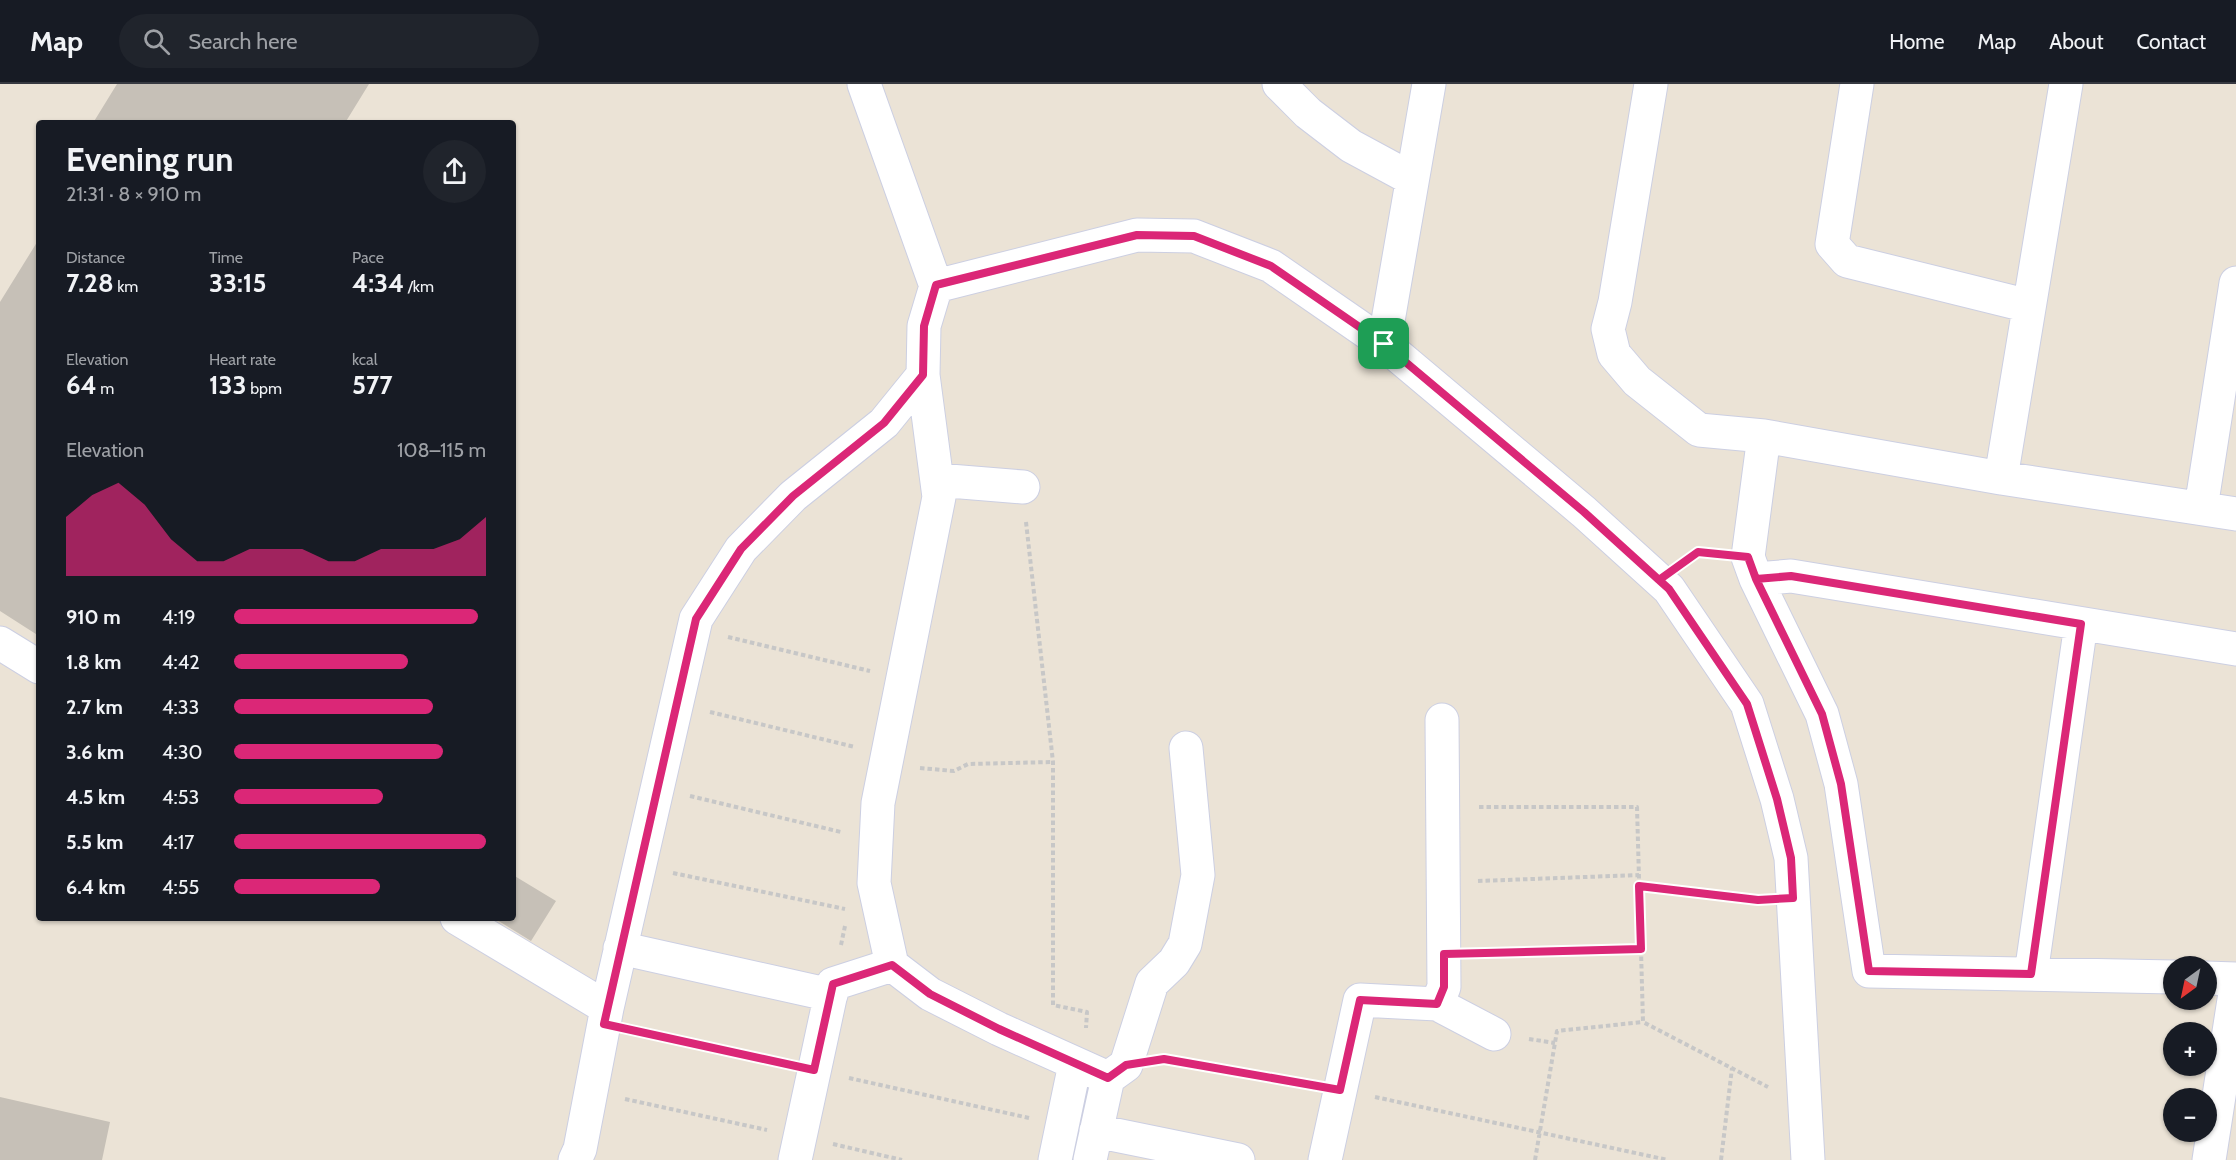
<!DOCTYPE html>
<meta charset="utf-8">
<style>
body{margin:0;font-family:Cabin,sans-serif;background:#20242c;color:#f1f3f6;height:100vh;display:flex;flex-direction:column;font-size:22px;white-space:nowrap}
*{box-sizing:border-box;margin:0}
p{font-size:20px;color:#9ea1a6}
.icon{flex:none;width:33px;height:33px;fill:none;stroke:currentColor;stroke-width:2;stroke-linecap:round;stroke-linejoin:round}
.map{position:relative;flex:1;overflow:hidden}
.drawer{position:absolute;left:36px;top:36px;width:480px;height:801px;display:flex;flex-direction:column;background:#171b24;border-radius:6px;box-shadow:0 2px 4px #0004}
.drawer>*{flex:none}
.needle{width:39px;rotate:213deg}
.fabs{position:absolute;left:2163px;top:872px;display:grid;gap:12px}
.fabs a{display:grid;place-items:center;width:54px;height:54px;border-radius:50%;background:#171b24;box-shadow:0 2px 4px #0004;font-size:30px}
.pin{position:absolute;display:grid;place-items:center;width:51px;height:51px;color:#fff;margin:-26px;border-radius:12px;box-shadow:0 3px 9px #0006}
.round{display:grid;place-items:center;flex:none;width:63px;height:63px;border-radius:32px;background:#20242c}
.head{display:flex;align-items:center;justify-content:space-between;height:102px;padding:0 30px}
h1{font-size:33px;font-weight:800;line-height:45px}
.figures{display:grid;grid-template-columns:repeat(3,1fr);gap:9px;height:102px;padding:6px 30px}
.figures div{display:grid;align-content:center}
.figures b{font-size:26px;font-weight:800}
.figures small{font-size:16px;font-weight:400}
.figures p{font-size:16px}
.chart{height:168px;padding:12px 30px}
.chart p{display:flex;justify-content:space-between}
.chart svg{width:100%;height:108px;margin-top:6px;fill:#db2777;opacity:.7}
ul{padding:0 30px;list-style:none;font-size:20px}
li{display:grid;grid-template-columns:96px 72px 1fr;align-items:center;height:45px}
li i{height:15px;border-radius:8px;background:#db2777}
header{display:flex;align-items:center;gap:36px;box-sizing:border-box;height:84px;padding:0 30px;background:#171b24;border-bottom:2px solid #363941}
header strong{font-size:28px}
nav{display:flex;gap:33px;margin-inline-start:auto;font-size:21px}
.search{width:420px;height:54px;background:#20242c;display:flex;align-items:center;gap:15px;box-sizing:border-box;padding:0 21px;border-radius:33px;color:#9ea1a6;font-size:22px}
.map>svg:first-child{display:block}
.building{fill:#c6c0b7}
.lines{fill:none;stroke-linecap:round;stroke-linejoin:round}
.minor-casing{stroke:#cccfe2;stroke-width:35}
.path{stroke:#c7c7c7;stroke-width:4;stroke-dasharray:4.5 3;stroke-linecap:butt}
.minor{stroke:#fff;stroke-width:33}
.route-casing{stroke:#fff;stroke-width:12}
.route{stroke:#db2777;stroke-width:8}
</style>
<header>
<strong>Map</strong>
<div class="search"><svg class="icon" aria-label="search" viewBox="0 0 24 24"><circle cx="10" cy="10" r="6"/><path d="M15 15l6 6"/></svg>Search here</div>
<nav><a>Home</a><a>Map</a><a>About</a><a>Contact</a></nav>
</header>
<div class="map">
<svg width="2236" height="1076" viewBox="0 0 2236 1076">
<rect width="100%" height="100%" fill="#ebe3d6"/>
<!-- building -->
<path class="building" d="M 117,0 L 369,0 L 345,39 L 93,39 Z
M 39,155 L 39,552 L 0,527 L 0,218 Z
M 513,791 L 556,817 L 531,857 L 494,834 L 513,834 Z
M 0,1013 L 110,1038 L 102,1076 L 0,1076 Z"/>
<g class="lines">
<defs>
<path id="minor" d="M 864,0 L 936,202 L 1137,151 L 1194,152 L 1271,182 L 1384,260 L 1584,428 L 1669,505 L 1747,620 L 1777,715 L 1791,774 L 1808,1076
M 1279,0 L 1308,29 L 1351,62 L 1412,95
M 1651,0 L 1615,218 L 1608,245 L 1614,270 L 1637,297 L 1699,346 L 1764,352 L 2001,394 L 2236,430
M 1857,0 L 1832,160 L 1847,177 L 2029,222
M 1384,260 L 1429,0
M 923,291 L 939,413 L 878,719 L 874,799 L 892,881 L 930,910 L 999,945 L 1108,994 L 1090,1076
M 1764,352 L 1748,473 L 1756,495 L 1791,492 L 2236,565
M 2001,394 L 2066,0
M 937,396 L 1023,403
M 2201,424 L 2236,199
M 1756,495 L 1822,630 L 1841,700 L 1869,887 L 2174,893
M 0,559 L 39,583
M 457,834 L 607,924
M 620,864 L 831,911
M 2031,890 L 2081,540
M 2206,894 L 2236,895
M 1437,920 L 1494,950
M 1108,994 L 1126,981 L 1152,899 L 1174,878 L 1185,860 L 1198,791 L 1186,664
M 1096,1047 L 1238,1076
M 575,1076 L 580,1065 L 607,924 L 696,535 L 741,465 L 793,412 L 884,339 L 923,291 L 924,242 L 936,202
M 795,1076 L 833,900 L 892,881
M 1055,1076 L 1075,980
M 1325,1076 L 1360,916 L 1437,920 L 1444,903 L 1442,636
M 2209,1076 L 2236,903"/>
</defs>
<!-- minor casing -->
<use href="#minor" class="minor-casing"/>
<!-- path -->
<path class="path" d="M 1026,438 L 1053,678 L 1053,921 L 1087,928 L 1086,944
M 1688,475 L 1698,468 L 1714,469
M 728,553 L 870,587
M 710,628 L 855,663
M 920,684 L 954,687 L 968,680 L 1053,678
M 690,712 L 841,748
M 1479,723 L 1637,723 L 1643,938 L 1768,1003
M 673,789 L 845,825
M 1478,797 L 1639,791
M 1639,802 L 1758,816
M 841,861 L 845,842
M 1480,869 L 1641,865
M 638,948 L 780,979
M 1529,955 L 1555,959
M 1165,975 L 1306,1000
M 849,994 L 1029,1034
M 1375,1013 L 1668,1076
M 625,1015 L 767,1046
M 833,1060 L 902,1076
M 1535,1076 L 1557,947 L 1643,938
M 1721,1076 L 1732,984"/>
<!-- minor -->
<use href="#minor" class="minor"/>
</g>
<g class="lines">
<defs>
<path id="route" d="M 1384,260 L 1271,182 L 1194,152 L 1137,151 L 936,201 L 924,242 L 923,291 L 884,339 L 793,412 L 741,465 L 696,535 L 604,940 L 814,986 L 833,900 L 892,881 L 930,910 L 999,945 L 1108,994 L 1126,981 L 1164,975 L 1340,1006 L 1360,916 L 1437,920 L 1444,903 L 1444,870 L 1641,865 L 1639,802 L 1758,816 L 1793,814 L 1791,774 L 1777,715 L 1747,620 L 1669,505 L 1659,496 L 1698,468 L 1748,473 L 1756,495 L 1822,630 L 1841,700 L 1869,887 L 2031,890 L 2081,540 L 1791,492 L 1756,495 L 1748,473 L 1698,468 L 1659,496 L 1584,428 L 1384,260"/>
</defs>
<!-- route casing -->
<use href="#route" class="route-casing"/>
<!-- route -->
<use href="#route" class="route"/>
</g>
</svg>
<div class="fabs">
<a><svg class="needle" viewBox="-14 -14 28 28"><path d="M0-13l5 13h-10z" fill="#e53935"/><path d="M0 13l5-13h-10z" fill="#9ea1a6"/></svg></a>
<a>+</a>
<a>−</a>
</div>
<div class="pin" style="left:1384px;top:260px;background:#1e9e55"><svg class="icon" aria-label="arrive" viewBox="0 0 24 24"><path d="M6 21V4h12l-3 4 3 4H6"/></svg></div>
<section class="drawer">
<div class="head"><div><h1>Evening run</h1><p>21:31 · 8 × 910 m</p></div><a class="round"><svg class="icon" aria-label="share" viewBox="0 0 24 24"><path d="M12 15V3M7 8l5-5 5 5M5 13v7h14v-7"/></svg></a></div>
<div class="figures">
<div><p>Distance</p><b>7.28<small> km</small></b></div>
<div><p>Time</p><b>33:15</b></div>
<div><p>Pace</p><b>4:34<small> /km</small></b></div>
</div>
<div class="figures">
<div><p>Elevation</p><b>64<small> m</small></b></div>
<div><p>Heart rate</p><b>133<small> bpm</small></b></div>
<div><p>kcal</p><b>577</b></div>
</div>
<div class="chart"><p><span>Elevation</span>108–115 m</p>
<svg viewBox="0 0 160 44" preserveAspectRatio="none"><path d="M0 44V20L10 11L20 6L30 15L40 29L50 38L60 38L70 33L80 33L90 33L100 38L110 38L120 33L130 33L140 33L150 29L160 20V44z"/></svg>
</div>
<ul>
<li><b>910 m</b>4:19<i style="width:97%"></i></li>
<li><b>1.8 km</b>4:42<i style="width:69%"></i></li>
<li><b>2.7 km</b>4:33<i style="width:79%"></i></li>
<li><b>3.6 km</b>4:30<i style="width:83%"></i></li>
<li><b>4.5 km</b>4:53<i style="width:59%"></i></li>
<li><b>5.5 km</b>4:17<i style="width:100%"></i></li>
<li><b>6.4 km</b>4:55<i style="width:58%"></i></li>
</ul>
</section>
</div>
